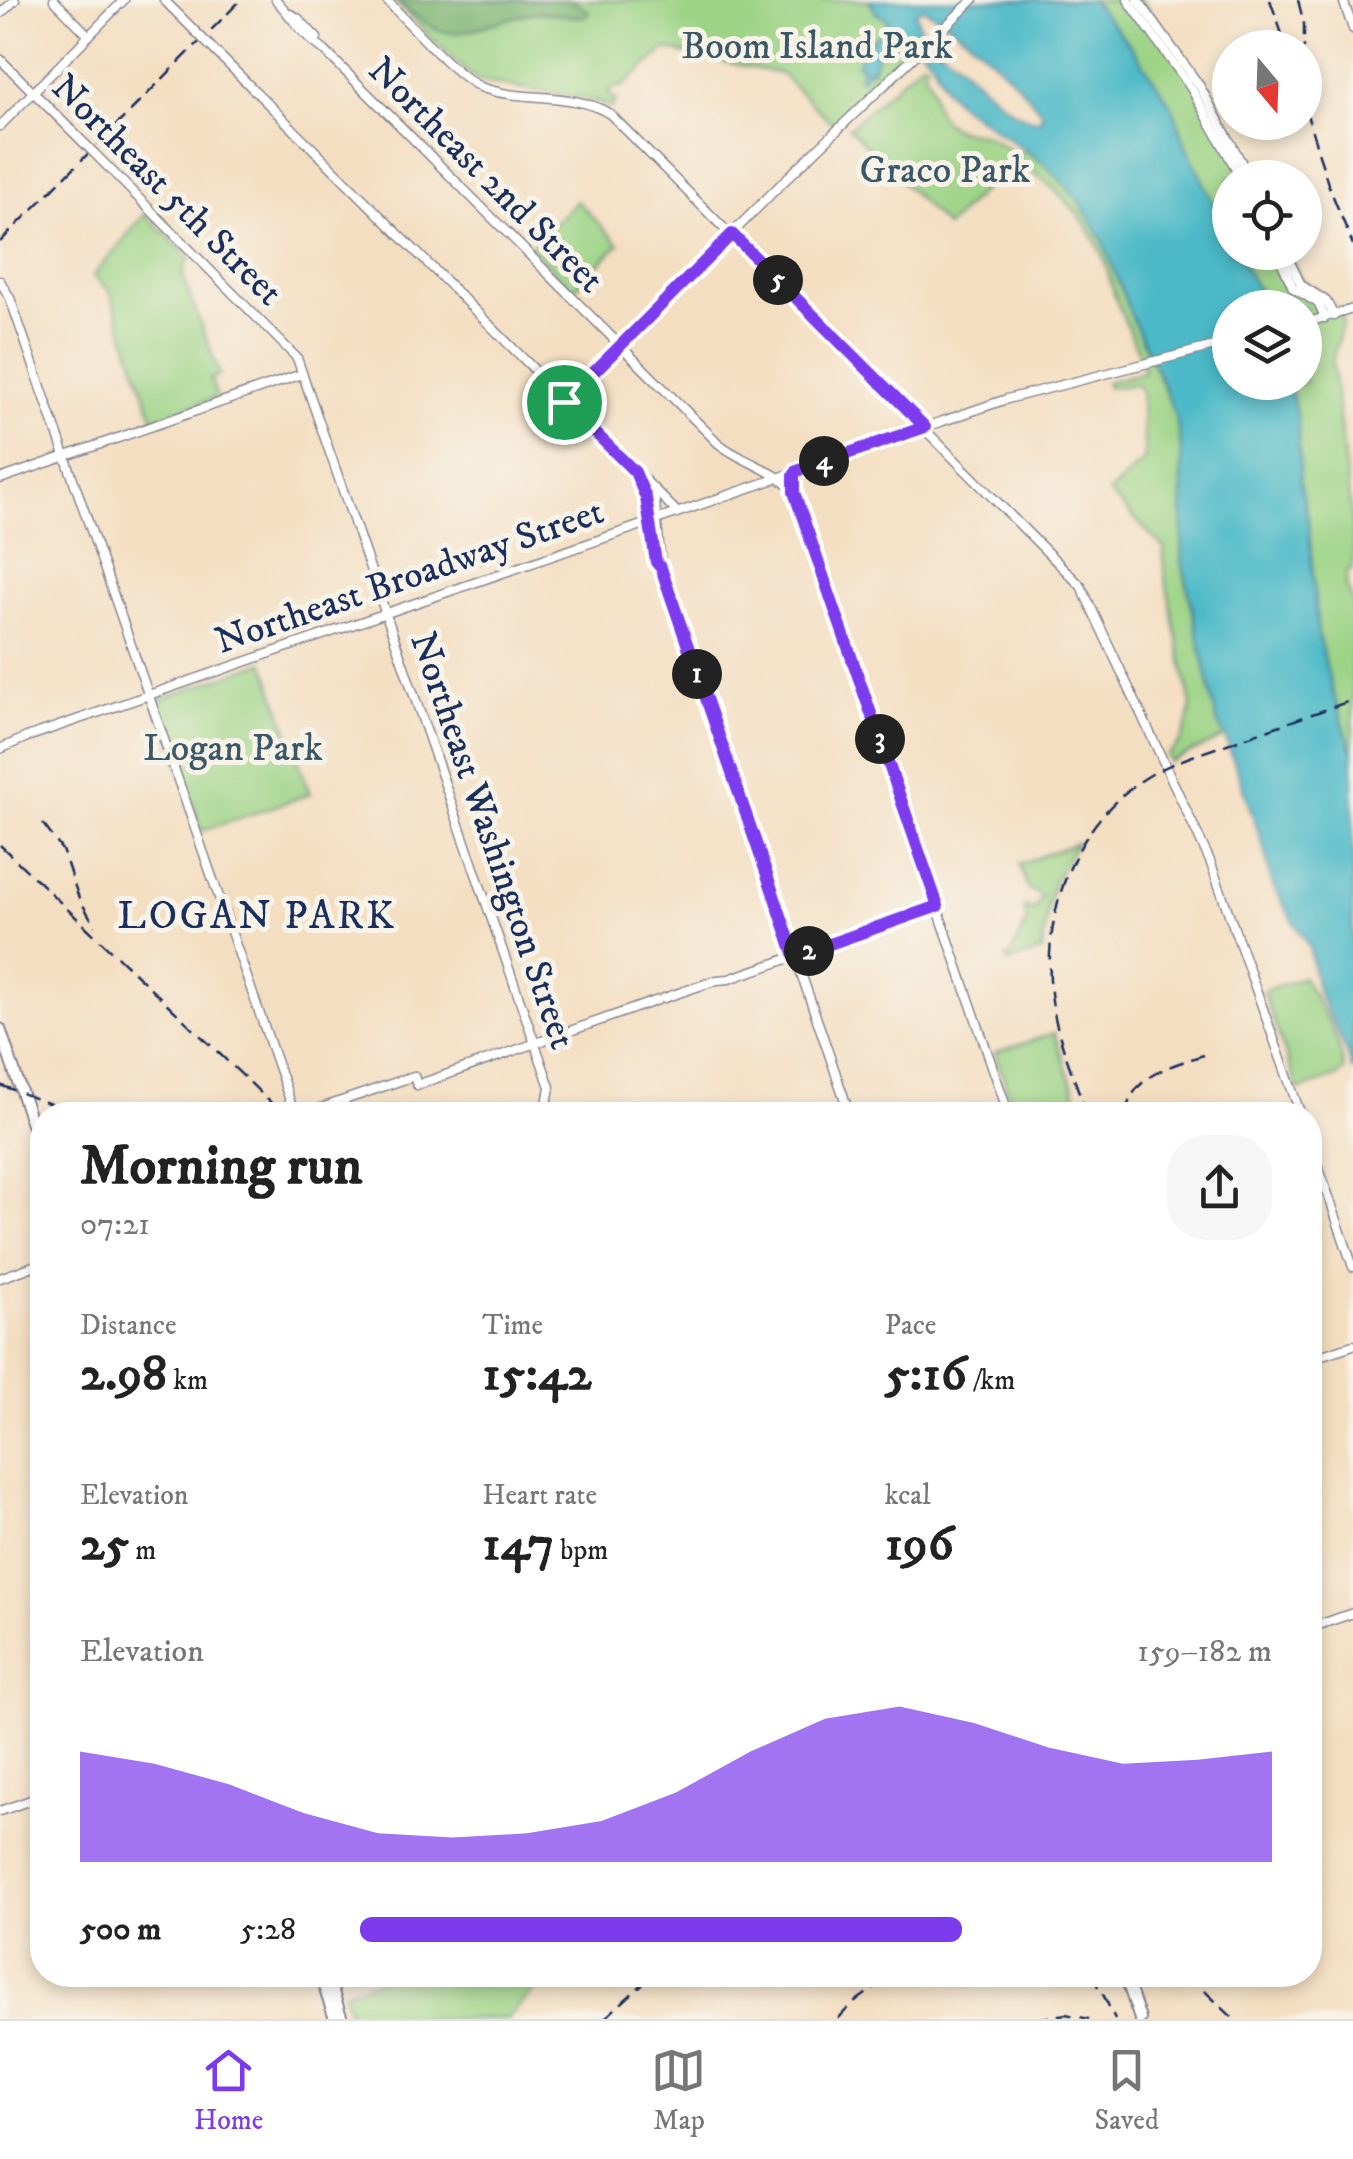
<!DOCTYPE html>
<meta charset="utf-8">
<style>
body{margin:0;font-family:"IM FELL DW Pica",serif;background:#f6f6f6;color:#222;height:100vh;display:flex;flex-direction:column;font-size:38px;white-space:nowrap}
*{box-sizing:border-box;margin:0}
p{font-size:32px;color:#767676}
.icon{flex:none;width:55px;height:55px;fill:none;stroke:currentColor;stroke-width:2;stroke-linecap:round;stroke-linejoin:round}
.map{position:relative;flex:1;overflow:hidden}
.details{position:absolute;left:30px;top:1102px;width:1292px;height:885px;display:flex;flex-direction:column;background:#fff;border-radius:40px;box-shadow:0 5px 15px #0003}
.details>*{flex:none}
.needle{width:65px;rotate:161deg}
.tools{position:absolute;left:1212px;top:30px;display:grid;gap:20px}
.tools a{display:grid;place-items:center;width:110px;height:110px;border-radius:50%;background:#fff;box-shadow:0 5px 15px #0003;font-size:50px}
.pin{position:absolute;display:grid;place-items:center;width:85px;height:85px;color:#fff;margin:-42px;border:5px solid #fff;border-radius:50%;box-shadow:0 2px 10px #0007}
.km{position:absolute;width:50px;height:50px;margin:-25px;border-radius:50%;background:#222;color:#fff;font-size:28px;line-height:50px;text-align:center}
.round{display:grid;place-items:center;flex:none;width:105px;height:105px;border-radius:40px;background:#f6f6f6}
.overview{display:flex;align-items:center;justify-content:space-between;height:170px;padding:0 50px}
h1{font-size:55px;font-weight:700;line-height:75px}
.figures{display:grid;grid-template-columns:repeat(3,1fr);gap:15px;height:170px;padding:10px 50px}
.figures div{display:grid;align-content:center}
.figures b{font-size:50px;font-weight:700}
.figures small{font-size:28px;font-weight:400}
.figures p{font-size:28px}
.chart{height:280px;padding:20px 50px}
.chart p{display:flex;justify-content:space-between}
.chart svg{width:100%;height:180px;margin-top:10px;fill:#7c3aed;opacity:.7}
ul{padding:0 50px;list-style:none;font-size:32px}
li{display:grid;grid-template-columns:160px 120px 1fr;align-items:center;height:75px}
li i{height:25px;border-radius:12px;background:#7c3aed}
.tab-bar{display:flex;justify-content:space-around;align-items:center;height:140px;border-top:2px solid #e0e0e0;background:#fff;font-size:28px;color:#767676}
.tab-bar a{display:grid;justify-items:center;gap:5px}
.tab-bar .selected{color:#7c3aed}
.map>svg:first-child{display:block}
.green{fill:#9cd385;stroke:#5c8172;stroke-width:2.5}
.forest{fill:#7db572;stroke:#4c7268;stroke-width:2.5}
.water{fill:#4cb9c7;stroke:#347492;stroke-width:2.5;fill-rule:evenodd}
.lines{fill:none;stroke-linecap:round;stroke-linejoin:round}
.secondary-casing{stroke:#888690;stroke-width:11}
.primary-casing{stroke:#888690;stroke-width:14}
.secondary{stroke:#fff;stroke-width:8}
.primary{stroke:#fff;stroke-width:10}
.rail{stroke:#1b2f5e;stroke-width:2.5;stroke-dasharray:15 8;stroke-linecap:butt}
.secondary-bridge-casing{stroke:#888690;stroke-width:11;stroke-linecap:butt}
.secondary-bridge{stroke:#fff;stroke-width:8}
.route-casing{stroke:#fff;stroke-width:20}
.route{stroke:#7c3aed;stroke-width:12}
.labels{text-anchor:middle;stroke-width:10;stroke-linejoin:round;paint-order:stroke}
.park-label{font-size:38px;fill:#3b5868;stroke:#f7f3e8}
.street-label{font-size:38px;fill:#1b2f5e;stroke:#f7f3e8}
.neighbourhood-label{font-size:40px;letter-spacing:2.5px;fill:#1b2f5e;stroke:#f7f3e8}
</style>
<div class="map">
<svg width="1353" height="2019" viewBox="0 0 1353 2019">
<rect width="100%" height="100%" fill="#f7f3e8"/>
<filter id="ink" filterUnits="userSpaceOnUse"><feTurbulence type="fractalNoise" baseFrequency=".01" numOctaves="2"/><feDisplacementMap in="SourceGraphic" scale="20" xChannelSelector="R" yChannelSelector="G"/><feConvolveMatrix kernelMatrix="1 2 1 2 8 2 1 2 1" color-interpolation-filters="sRGB"/></filter>
<filter id="wash" filterUnits="userSpaceOnUse"><feTurbulence type="fractalNoise" baseFrequency=".0048" numOctaves="4" result="noise"/><feDisplacementMap in="SourceGraphic" scale="40" xChannelSelector="R" yChannelSelector="G"/><feGaussianBlur stdDeviation="2.25" result="paint"/><feColorMatrix in="noise" values="0 0 0 0 0 0 0 0 0 0 0 0 0 0 0 0 0 1.4 0 .05"/><feComposite in="paint" operator="in"/></filter>
<g filter="url(#wash)">
<rect width="100%" height="100%" fill="#f4dec1"/>
<!-- green -->
<path class="green" d="M 393,0 L 869,0 L 877,14 L 884,16 L 888,22 L 887,29 L 872,42 L 868,40 L 858,65 L 871,71 L 880,48 L 908,40 L 916,44 L 834,125 L 781,74 L 665,49 L 623,86 L 611,88 L 609,94 L 616,101 L 611,108 L 592,100 L 479,81 L 463,69 Z
M 1091,0 L 1141,0 L 1208,91 L 1253,177 L 1230,178 L 1230,237 L 1186,146 L 1175,113 L 1131,46 Z
M 922,61 L 927,64 L 924,68 C 926,75 931,83 932,91 C 934,108 939,122 957,129 C 965,132 973,132 981,134 C 993,137 1005,149 1017,154 L 1029,150 L 1035,157 L 1044,163 L 1077,198 L 1102,239 L 1131,315 L 1175,414 L 1181,448 L 1183,567 L 1217,722 L 1225,737 L 1170,762 L 1167,755 C 1184,743 1188,726 1191,706 L 1164,571 L 1164,548 L 1109,493 L 1145,459 L 1141,391 L 1136,384 L 1108,388 L 1106,382 L 1144,372 C 1140,350 1127,328 1119,307 C 1111,288 1108,266 1099,248 C 1082,211 1047,180 1014,158 L 946,227 L 849,128 Z
M 577,201 L 619,244 L 573,290 L 530,247 Z
M 145,214 L 190,258 L 185,265 L 183,278 L 220,375 L 210,379 L 217,397 L 154,420 L 110,291 L 93,276 Z
M 1236,253 L 1289,253 L 1298,275 L 1305,283 L 1319,291 L 1334,306 L 1343,322 L 1332,361 L 1353,531 L 1353,570 L 1348,570 L 1346,585 L 1353,603 L 1353,753 L 1333,693 L 1318,635 L 1308,519 L 1300,482 L 1298,421 L 1289,383 L 1305,382 L 1305,308 L 1270,307 C 1258,291 1245,272 1236,253 Z
M 264,662 L 310,794 L 202,831 L 157,700 Z
M 1076,843 L 1054,882 L 1049,900 L 1042,951 L 1008,963 L 1006,957 L 1010,957 L 1027,921 L 1024,907 L 1034,911 L 1042,896 L 1028,889 L 1019,864 Z
M 1303,977 C 1319,1006 1341,1037 1344,1071 L 1336,1077 L 1298,1090 L 1263,991 Z
M 1054,1033 L 1083,1115 L 1016,1115 L 995,1053 Z
M 392,1975 L 549,1975 L 507,2019 L 351,2019 L 343,1992 Z"/>
<!-- forest -->
<path class="forest" d="M 397,0 L 569,0 L 589,11 L 588,15 C 572,20 551,10 532,13 C 506,17 481,30 454,33 C 431,31 414,15 397,0 Z"/>
<!-- water -->
<path class="water" d="M 869,0 L 1091,0 L 1131,46 L 1166,97 L 1175,113 L 1186,146 L 1230,237 L 1230,252 L 1236,253 L 1261,296 L 1270,306 L 1270,307 L 1230,308 L 1230,382 L 1289,383 L 1298,421 L 1300,482 L 1308,519 L 1318,635 L 1333,693 L 1353,753 L 1353,1072 L 1348,1054 L 1317,990 L 1309,947 L 1273,886 L 1263,845 L 1226,739 L 1217,722 L 1182,560 L 1183,507 L 1181,448 L 1177,422 L 1164,387 L 1131,315 L 1102,239 L 1077,198 L 1044,163 L 960,105 L 945,88 L 932,60 L 916,44 L 908,40 L 880,48 L 871,71 L 866,69 L 862,80 L 858,78 L 862,67 L 857,65 L 867,40 L 872,42 L 874,37 L 886,29 L 888,22 L 884,16 L 877,14 ZM 922,8 C 962,27 1016,78 1042,113 L 1040,120 C 1009,120 975,76 952,57 C 942,49 930,44 922,32 C 918,26 917,18 916,11 Z"/>
</g>
<g filter="url(#ink)">
<g class="lines">
<defs>
<path id="secondary" d="M 54,0 L 89,36
M 164,0 L 195,31
M 276,0 C 292,17 304,37 324,50 L 718,443 C 741,462 774,468 794,492 L 1009,1115
M 386,0 C 409,22 456,78 483,88 C 523,102 573,91 610,114 L 1081,586 L 1210,861 L 1301,1115
M 1128,0 L 1191,88 L 1241,178
M 1138,0 L 1199,85 L 1250,178
M 1343,0 L 1353,29
M 288,13 L 298,18 L 317,38
M 0,14 L 15,0
M 208,44 L 677,512
M 0,59 L 87,146
M 0,126 L 124,0
M 95,154 L 297,358 L 550,1087 L 545,1115
M 1277,252 L 1293,288 L 1318,303 L 1325,318
M 1285,252 L 1301,285 L 1326,301 L 1334,316
M 0,281 L 10,298 L 295,1115
M 1305,323 L 1353,309
M 565,402 L 781,184 L 973,0
M 635,472 L 647,498 L 655,562 L 661,568 L 850,1115
M 0,479 L 302,374
M 651,486 L 655,502 L 661,566
M 0,749 L 27,737 L 1007,399 L 1230,342
M 664,998 L 717,980 L 729,979 L 938,907
M 301,1115 L 414,1076 L 417,1085 L 658,1000
M 1310,1142 L 1353,1267
M 0,1278 L 42,1263
M 1310,1359 L 1353,1345
M 1310,1628 L 1353,1613
M 0,1811 L 42,1796"/>
<path id="primary" d="M 0,1029 L 42,1154
M 320,1975 L 335,2019
M 327,1975 L 342,2019
M 1125,1975 L 1140,2019"/>
</defs>
<!-- secondary casing -->
<use href="#secondary" class="secondary-casing"/>
<!-- primary casing -->
<use href="#primary" class="primary-casing"/>
<!-- secondary -->
<use href="#secondary" class="secondary"/>
<!-- primary -->
<use href="#primary" class="primary"/>
<!-- rail -->
<path class="rail" d="M 1270,0 L 1287,48
M 1298,0 L 1304,24 L 1304,48
M 1305,108 L 1328,184 L 1353,245
M 0,242 L 241,0
M 43,824 L 62,850 L 79,898 L 95,926
M 0,845 L 284,1115
M 0,1085 L 80,1115
M 1087,1115 C 1076,1082 1061,1048 1054,1013 C 1037,924 1070,821 1152,774 C 1179,759 1209,751 1238,740 C 1276,727 1314,713 1353,700
M 1125,1115 C 1133,1074 1169,1067 1203,1055
M 1089,1975 L 1101,1990 L 1115,2019
M 1188,1975 L 1234,2019
M 604,2019 L 646,1981
M 838,2019 C 857,1997 878,1984 906,1975
M 1035,2019 L 1066,2014 L 1089,2019"/>
<defs>
<path id="secondary-bridge" d="M 195,31 L 208,44
M 87,146 L 95,154"/>
</defs>
<!-- secondary-bridge casing -->
<use href="#secondary-bridge" class="secondary-bridge-casing"/>
<!-- secondary-bridge -->
<use href="#secondary-bridge" class="secondary-bridge"/>
</g>
</g>
<g class="lines" filter="url(#ink)">
<defs>
<path id="route" d="M 732,234 L 925,427 L 797,471 L 794,475 L 794,492 L 938,906 L 795,956 L 661,568 L 656,562 L 646,498 L 635,472 L 564,402 Z"/>
</defs>
<!-- route casing -->
<use href="#route" class="route-casing"/>
<!-- route -->
<use href="#route" class="route"/>
</g>
<g class="labels">
<!-- park labels -->
<g class="park-label">
<text x="817" y="58">Boom Island Park</text>
<text x="945" y="182">Graco Park</text>
<text x="233" y="760">Logan Park</text>
</g>
<!-- street labels -->
<g class="street-label">
<text transform="translate(487 174) rotate(45)" y="13">Northeast 2nd Street</text>
<text transform="translate(168 189) rotate(45)" y="13">Northeast 5th Street</text>
<text transform="translate(409 575) rotate(-19)" y="13">Northeast Broadway Street</text>
<text transform="translate(494 840) rotate(71)" y="13">Northeast Washington Street</text>
</g>
<!-- neighbourhood labels -->
<g class="neighbourhood-label">
<text x="257" y="928">LOGAN PARK</text>
</g>
</g>
</svg>
<div class="tools">
<a><svg class="needle" viewBox="-14 -14 28 28"><path d="M0-13l5 13h-10z" fill="#e53935"/><path d="M0 13l5-13h-10z" fill="#767676"/></svg></a>
<a><svg class="icon" aria-label="locate" viewBox="0 0 24 24"><circle cx="12" cy="12" r="6"/><path d="M12 2v4M12 18v4M2 12h4M18 12h4"/></svg></a>
<a><svg class="icon" aria-label="layers" viewBox="0 0 24 24"><path d="M12 4l9 5-9 5-9-5zM3 14l9 5 9-5"/></svg></a>
</div>
<div class="pin" style="left:564px;top:402px;background:#1e9e55"><svg class="icon" aria-label="arrive" viewBox="0 0 24 24"><path d="M6 21V4h12l-3 4 3 4H6"/></svg></div>
<b class="km" style="left:697px;top:674px">1</b>
<b class="km" style="left:809px;top:951px">2</b>
<b class="km" style="left:880px;top:739px">3</b>
<b class="km" style="left:824px;top:461px">4</b>
<b class="km" style="left:778px;top:280px">5</b>
<section class="details">
<div class="overview"><div><h1>Morning run</h1><p>07:21</p></div><a class="round"><svg class="icon" aria-label="share" viewBox="0 0 24 24"><path d="M12 15V3M7 8l5-5 5 5M5 13v7h14v-7"/></svg></a></div>
<div class="figures">
<div><p>Distance</p><b>2.98<small> km</small></b></div>
<div><p>Time</p><b>15:42</b></div>
<div><p>Pace</p><b>5:16<small> /km</small></b></div>
</div>
<div class="figures">
<div><p>Elevation</p><b>25<small> m</small></b></div>
<div><p>Heart rate</p><b>147<small> bpm</small></b></div>
<div><p>kcal</p><b>196</b></div>
</div>
<div class="chart"><p><span>Elevation</span>159–182 m</p>
<svg viewBox="0 0 160 44" preserveAspectRatio="none"><path d="M0 44V17L10 20L20 25L30 32L40 37L50 38L60 37L70 34L80 27L90 17L100 9L110 6L120 10L130 16L140 20L150 19L160 17V44z"/></svg>
</div>
<ul>
<li><b>500 m</b>5:28<i style="width:66%"></i></li>
</ul>
</section>
</div>
<nav class="tab-bar">
<a class="selected"><svg class="icon" aria-label="home" viewBox="0 0 24 24"><path d="M3 11l9-7 9 7M6 9v11h12V9"/></svg>Home</a>
<a><svg class="icon" aria-label="map" viewBox="0 0 24 24"><path d="M3 6l6-2 6 2 6-2v14l-6 2-6-2-6 2zM9 4v14M15 6v14"/></svg>Map</a>
<a><svg class="icon" aria-label="saved" viewBox="0 0 24 24"><path d="M7 4h10v16l-5-4-5 4z"/></svg>Saved</a>
</nav>
